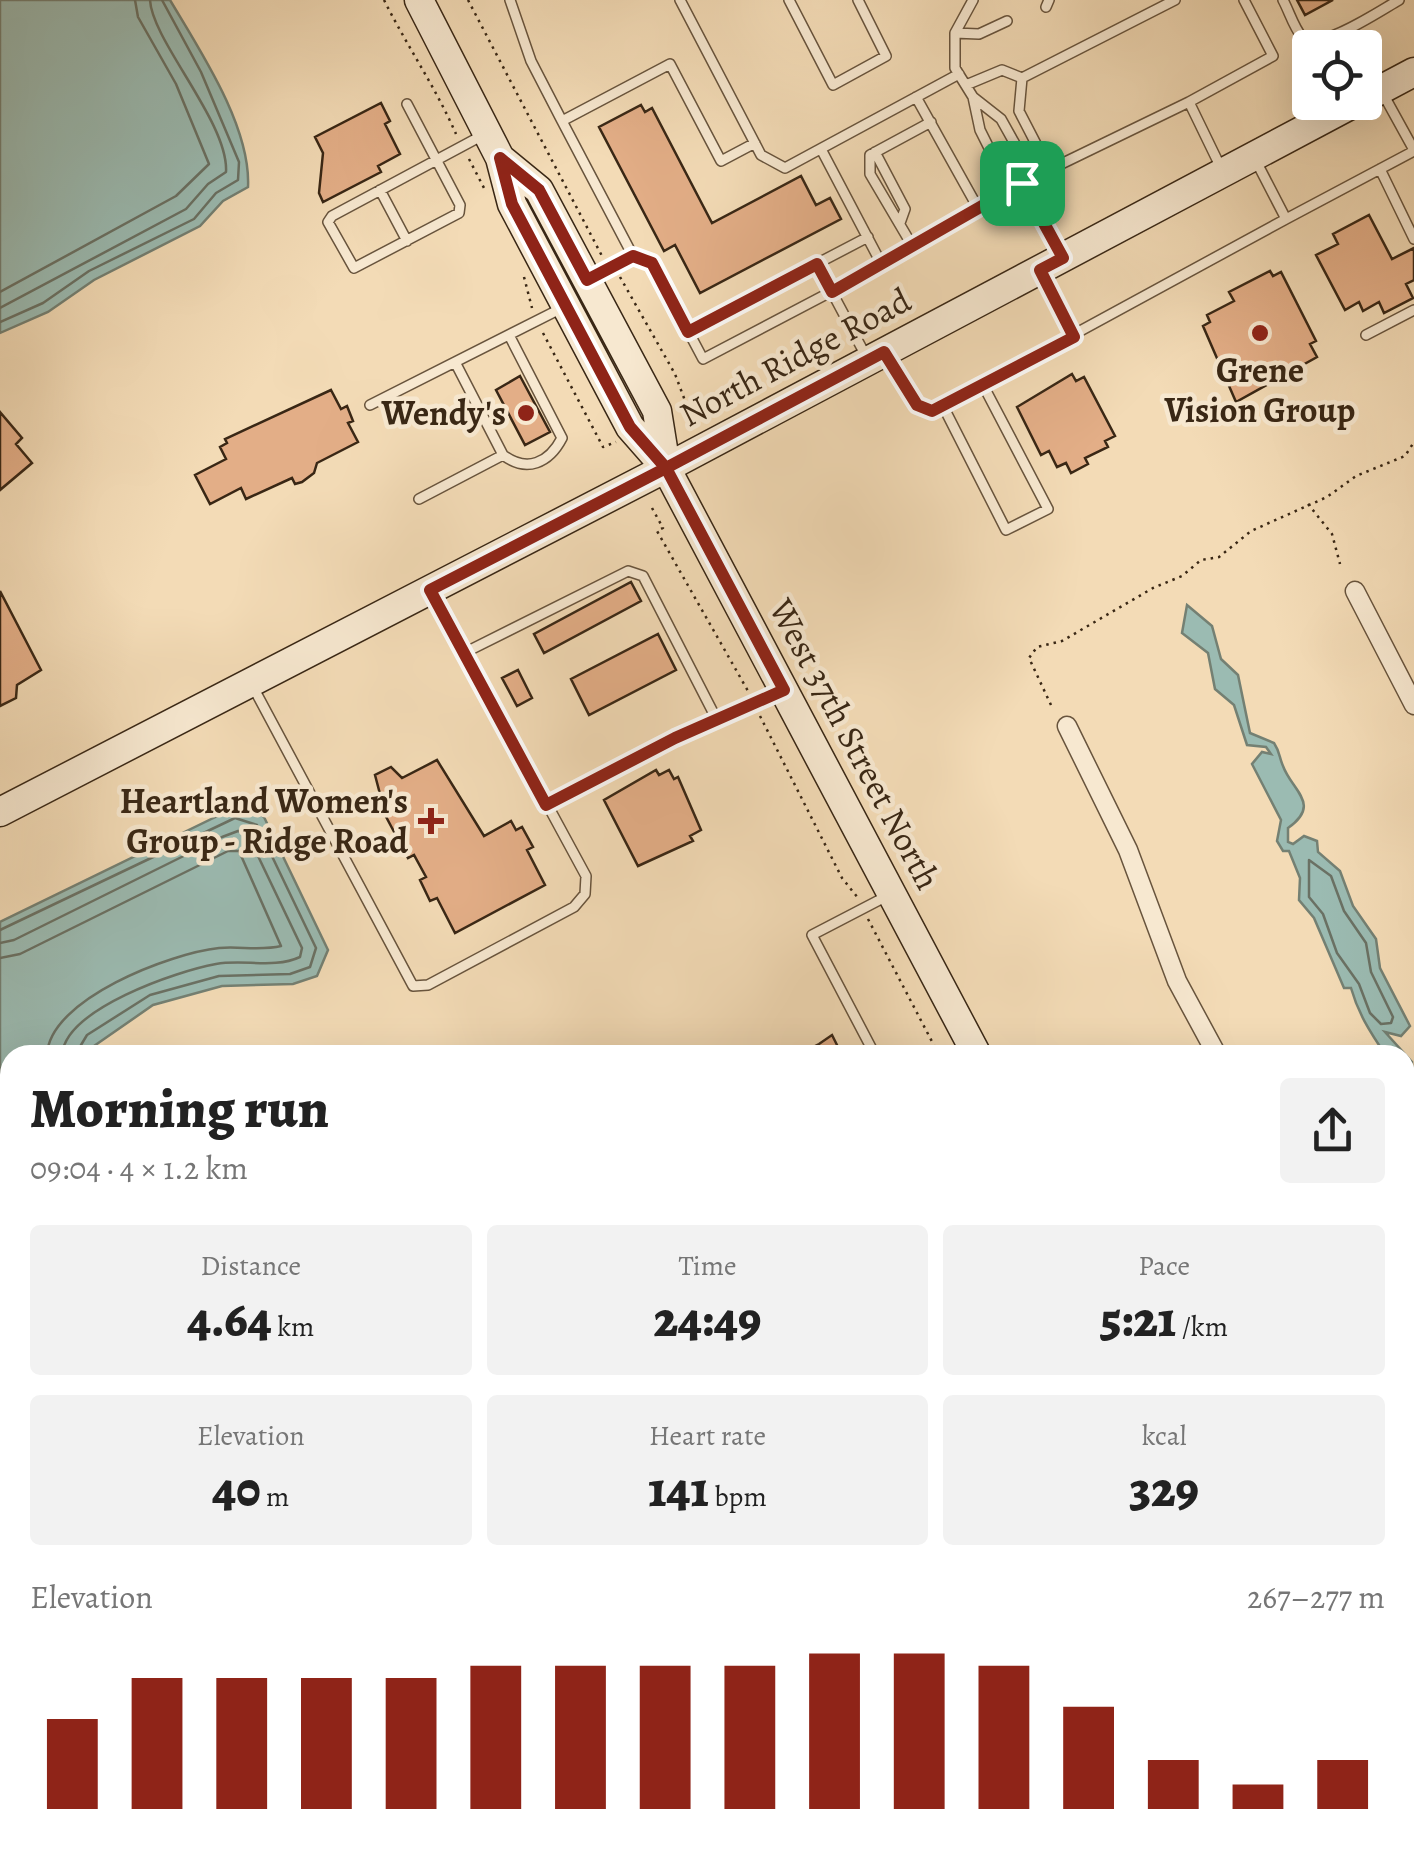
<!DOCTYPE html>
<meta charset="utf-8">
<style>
body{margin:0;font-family:Alegreya,serif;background:#f2f2f2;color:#222;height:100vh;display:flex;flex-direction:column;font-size:38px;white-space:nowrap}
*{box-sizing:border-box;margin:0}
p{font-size:32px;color:#767676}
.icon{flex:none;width:55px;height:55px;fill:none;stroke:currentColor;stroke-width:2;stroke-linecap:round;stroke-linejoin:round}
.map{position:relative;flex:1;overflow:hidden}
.drawer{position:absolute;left:0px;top:1045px;width:1415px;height:812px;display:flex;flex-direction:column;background:#fff;border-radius:30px 30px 0 0;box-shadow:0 10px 40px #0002}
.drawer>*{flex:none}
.fabs{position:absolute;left:1292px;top:30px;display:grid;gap:20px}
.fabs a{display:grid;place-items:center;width:90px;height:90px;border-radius:10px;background:#fff;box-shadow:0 10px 40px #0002;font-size:50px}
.pin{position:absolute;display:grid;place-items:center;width:85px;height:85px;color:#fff;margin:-42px;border-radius:20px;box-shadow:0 5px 15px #0006}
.round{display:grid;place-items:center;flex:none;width:105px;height:105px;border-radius:10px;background:#f2f2f2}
.summary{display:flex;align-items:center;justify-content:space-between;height:170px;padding:0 30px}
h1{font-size:55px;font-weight:800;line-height:75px}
.metrics{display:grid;grid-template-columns:repeat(3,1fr);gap:15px;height:170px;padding:10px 30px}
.metrics div{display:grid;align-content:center;border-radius:10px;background:#f2f2f2;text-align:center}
.metrics b{font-size:50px;font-weight:800}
.metrics small{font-size:28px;font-weight:400}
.metrics p{font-size:28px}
.chart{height:280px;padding:20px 30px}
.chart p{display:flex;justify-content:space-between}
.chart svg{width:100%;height:180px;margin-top:10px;stroke:#8f2418;stroke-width:6}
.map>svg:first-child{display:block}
.water{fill:#9bbbb2;stroke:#748073;stroke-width:2.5}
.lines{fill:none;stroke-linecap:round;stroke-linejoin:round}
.shore{stroke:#6a7164;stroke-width:2.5}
.building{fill:#e3ae87;stroke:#392715;stroke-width:2.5}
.lane-casing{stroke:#68543d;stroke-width:12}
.street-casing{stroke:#68543d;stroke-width:21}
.secondary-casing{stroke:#392715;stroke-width:31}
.path{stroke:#392715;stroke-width:2.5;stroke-dasharray:2.5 5;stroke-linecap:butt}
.lane{stroke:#f7e8d0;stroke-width:9}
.street{stroke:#f7e8d0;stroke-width:18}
.secondary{stroke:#f7e8d0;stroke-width:28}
.route-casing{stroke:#fff;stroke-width:20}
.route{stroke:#8f2418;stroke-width:12}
.poi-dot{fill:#8f2418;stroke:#f7e8d0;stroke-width:4}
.labels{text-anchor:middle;stroke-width:9;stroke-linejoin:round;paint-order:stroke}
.street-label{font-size:35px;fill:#392715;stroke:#f7e8d0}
.poi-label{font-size:35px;font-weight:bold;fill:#392715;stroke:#f7e8d0;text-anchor:end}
</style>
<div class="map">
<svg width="1414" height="1856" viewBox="0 0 1414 1856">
<rect width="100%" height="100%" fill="#f3dbb6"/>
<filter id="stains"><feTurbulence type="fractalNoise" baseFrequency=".002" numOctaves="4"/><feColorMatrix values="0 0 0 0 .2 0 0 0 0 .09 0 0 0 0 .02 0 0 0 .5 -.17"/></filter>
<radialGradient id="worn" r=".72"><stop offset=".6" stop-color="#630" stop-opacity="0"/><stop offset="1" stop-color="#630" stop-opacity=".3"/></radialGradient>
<!-- water -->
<path class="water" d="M 0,0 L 170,0 C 201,52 251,127 248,187 L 223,201 L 200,226 L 94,280 L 48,312 L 0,333 Z
M 1187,605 L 1212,626 L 1221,659 L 1238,675 L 1250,733 L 1274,743 C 1280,752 1279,757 1283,766 C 1292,791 1322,804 1288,828 L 1288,842 L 1293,844 L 1304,836 L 1317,841 L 1318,852 L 1340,871 L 1353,906 L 1376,939 L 1380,968 L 1410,1026 L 1401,1036 L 1385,1032 L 1412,1062 L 1414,1109 L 1405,1090 L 1405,1055 L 1385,1054 C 1370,1032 1358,1013 1351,988 L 1344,988 L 1314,918 L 1299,900 L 1300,878 L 1289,851 L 1283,851 L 1277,841 L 1281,820 L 1252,764 L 1262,752 L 1271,754 L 1266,747 L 1247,745 L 1234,705 L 1215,689 L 1208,653 L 1182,633 Z
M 234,808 L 250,808 L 264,817 L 328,950 L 317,976 L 293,984 L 222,986 L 153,1005 L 81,1055 L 10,1055 L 10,1125 L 0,1123 L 0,922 Z
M 0,1740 L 10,1745 L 10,1848 L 88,1848 L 92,1856 L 0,1856 Z"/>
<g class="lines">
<!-- shore -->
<path class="shore" d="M 0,292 L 176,196 L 209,164 L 176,84 L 138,17 L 135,0
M 0,308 L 186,209 L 208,184 L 226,172 C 229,123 152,41 150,0
M 0,322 L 43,303 L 89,271 L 194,219 L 216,193 L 238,180 L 239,162 L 201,72 L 162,0
M 1309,860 L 1331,876 L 1344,911 L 1366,943 L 1371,972 L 1393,1017 L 1391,1023 L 1381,1024 L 1370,1013 L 1359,984 L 1337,953 L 1323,914 L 1309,897 Z
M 0,930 L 235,818 L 257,825 L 316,948 L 310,967 L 290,974 L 219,976 L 150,995 L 87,1035 L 75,1055
M 0,943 L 14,940 L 222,837 L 238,831 L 247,833 L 302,948 L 300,957 C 274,969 244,959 216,964 C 177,971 65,1009 62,1055
M 0,958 L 20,954 L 228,851 L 239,851 L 281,946 C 261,951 239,946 219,948 C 171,953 49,999 47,1055"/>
</g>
<!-- building -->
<path class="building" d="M 1297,0 L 1333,0 L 1305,15 Z
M 381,103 L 390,121 L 385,124 L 400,154 L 378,166 L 381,172 L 323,202 L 319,193 L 323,153 L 315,137 Z
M 641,105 L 645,112 L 652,108 L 712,223 L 801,176 L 816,205 L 830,198 L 841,219 L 700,293 L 675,245 L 664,251 L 599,127 Z
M 1369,215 L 1392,259 L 1414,248 L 1414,280 L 1406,284 L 1413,298 L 1384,313 L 1379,302 L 1363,311 L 1359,302 L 1345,310 L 1316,255 L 1338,244 L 1333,234 Z
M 1270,271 L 1273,276 L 1281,272 L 1316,341 L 1310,344 L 1317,357 L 1236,402 L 1203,326 L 1210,322 L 1207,315 L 1234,301 L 1229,292 Z
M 1072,374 L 1076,381 L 1084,377 L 1115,436 L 1105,441 L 1108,447 L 1085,458 L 1088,464 L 1071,473 L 1066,463 L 1057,467 L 1049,451 L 1041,455 L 1017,407 Z
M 520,376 L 550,432 L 525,445 L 496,390 Z
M 331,390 L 341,409 L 347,406 L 353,421 L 348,423 L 358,442 L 317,463 L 314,473 L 302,482 L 295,484 L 292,478 L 246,499 L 241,488 L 210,504 L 195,475 L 226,459 L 220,447 L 227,443 L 225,439 Z
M 0,412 L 22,438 L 16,444 L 32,463 L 0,490 Z
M 631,582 L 641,601 L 544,653 L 534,634 Z
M 0,591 L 41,670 L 17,685 L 16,698 L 0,706 Z
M 658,634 L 676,670 L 589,715 L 571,679 Z
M 518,670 L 532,698 L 517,706 L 502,678 Z
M 437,760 L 484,836 L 511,821 L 516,830 L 522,827 L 533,847 L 527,850 L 545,885 L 455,933 L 437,898 L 430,901 L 420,880 L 426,877 L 414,855 L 408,858 L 375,796 L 380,794 L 375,775 L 391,767 L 402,778 Z
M 656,770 L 659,775 L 669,770 L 674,779 L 678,777 L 701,830 L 690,836 L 693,841 L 638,866 L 604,800 Z
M 832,1035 L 842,1055 L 797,1055 L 819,1044 Z"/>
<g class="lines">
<defs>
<path id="lane" d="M 510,0 L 531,61 L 562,121
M 680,0 L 761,155 L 785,168 L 959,74
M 789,0 L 833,85 L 886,56 L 858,0
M 973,0 L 955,33 L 955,68 L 973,97 L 980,130 L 998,166 L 1017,172
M 1283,0 C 1289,11 1294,28 1302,37 C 1318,53 1381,10 1399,0
M 1046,7 L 1049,0
M 955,33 L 979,34 L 1007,21
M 1022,78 L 1019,111 L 1049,169
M 966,85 L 1002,70 L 1022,78 L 1175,0
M 1382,92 L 1414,150
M 916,97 L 978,208
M 973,97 L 1001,119 L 1020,153 L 1017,172 L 1061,255
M 407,104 L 460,205 L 459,213 L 354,268 L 328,222 L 332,216 L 485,134
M 755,143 L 721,161 L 670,64 L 562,121 L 633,256 L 652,263 L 703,359 L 882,265 L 821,149
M 875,152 L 905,209 L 900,223
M 1380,169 L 1414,239
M 1222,170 L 1189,102 L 1273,56 L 1244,0
M 380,190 L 407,241
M 1286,219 L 1414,151
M 913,247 L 870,174 L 870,155 L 931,122
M 817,264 L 867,358
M 882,265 L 1022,183 L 1189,102
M 1041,273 L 1074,337
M 589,279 L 633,256
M 688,331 L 868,237
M 1366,335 L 1414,310
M 886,355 L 925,411 L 933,411 L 1286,219 L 1256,161
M 370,405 L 564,307
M 943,406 L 1006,530 L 1048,509 L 983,385
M 503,455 C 527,473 549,463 562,438 L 509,335
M 419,499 L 503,455 L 455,362
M 464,653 L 628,571 L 643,576 L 718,722
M 252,685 L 413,986 L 428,985 L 574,907 L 585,894 L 586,876 L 432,592
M 546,805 L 675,738 L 781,691
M 875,1055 L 812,935 L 889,895
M 0,1197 L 10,1193
M 0,1268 L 10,1275
M 0,1670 L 10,1677
M 156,1848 L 158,1854
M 618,1848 L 622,1856"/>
<path id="street" d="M 1355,591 L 1414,705
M 1067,726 L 1128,850 L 1177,981 L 1217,1055
M 1405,1350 L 1414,1354
M 1405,1473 L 1414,1455
M 1405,1509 L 1414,1509"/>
<path id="secondary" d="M 419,0 L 500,158 L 512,204 L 630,427 L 666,468 L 977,1055
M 1365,98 L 1414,72
M 500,158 L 539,190 L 657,411 L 666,467
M 0,812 L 666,468 L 1356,102
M 1389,1848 L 1394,1856"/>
</defs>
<!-- lane casing -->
<use href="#lane" class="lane-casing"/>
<!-- street casing -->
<use href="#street" class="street-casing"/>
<!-- secondary casing -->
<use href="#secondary" class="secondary-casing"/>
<!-- path -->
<path class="path" d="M 384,0 C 407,46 436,88 456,134
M 468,0 L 602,256
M 469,159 L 484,188
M 524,277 L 532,308
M 620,277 L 675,374 L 687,406
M 543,333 L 603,447 L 616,442
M 1308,504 L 1332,534 L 1340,564
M 652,508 L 663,528 L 657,531 L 748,691
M 1051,705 L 1029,658 L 1037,647 L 1062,641 L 1153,588 L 1182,576 L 1201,560 L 1219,557 L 1251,531 L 1327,497 L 1356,476 L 1405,456 L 1414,442
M 760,716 L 842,878 L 858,898
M 868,919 L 939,1055
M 1405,1545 L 1410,1535 L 1408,1525
M 1356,1848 L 1360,1856"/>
<!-- lane -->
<use href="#lane" class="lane"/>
<!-- street -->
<use href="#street" class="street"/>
<!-- secondary -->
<use href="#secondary" class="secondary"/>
</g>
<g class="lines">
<defs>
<path id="route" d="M 1022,183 L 832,292 L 817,264 L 688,332 L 652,263 L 633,256 L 587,280 L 539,190 L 500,158 L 512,204 L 630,427 L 666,468 L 430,590 L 546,805 L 675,738 L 784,690 L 666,468 L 884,352 L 917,405 L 932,411 L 1074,337 L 1040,270 L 1063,258 L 1022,183"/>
</defs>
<!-- route casing -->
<use href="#route" class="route-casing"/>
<!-- route -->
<use href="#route" class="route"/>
</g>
<!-- markers -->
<g class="poi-dot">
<circle cx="1260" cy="333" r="10"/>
<circle cx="526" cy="413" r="10"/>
<path d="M426 806h10v10h10v10h-10v10h-10v-10h-10v-10h10z"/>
</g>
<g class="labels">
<!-- street labels -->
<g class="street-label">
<text transform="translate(795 357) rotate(-28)" y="12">North Ridge Road</text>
<text transform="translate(855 744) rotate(62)" y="12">West 37th Street North</text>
</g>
<!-- poi labels -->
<g class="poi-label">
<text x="1260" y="382" text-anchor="middle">Grene<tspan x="1260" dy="40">Vision Group</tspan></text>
<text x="506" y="425">Wendy's</text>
<text x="408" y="813">Heartland Women's<tspan x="408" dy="40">Group - Ridge Road</tspan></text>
</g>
</g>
<rect width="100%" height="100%" filter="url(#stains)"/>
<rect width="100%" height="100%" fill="url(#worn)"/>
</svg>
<div class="fabs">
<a><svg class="icon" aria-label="locate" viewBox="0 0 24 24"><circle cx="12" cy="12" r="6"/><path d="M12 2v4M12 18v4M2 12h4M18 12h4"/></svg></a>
</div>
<div class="pin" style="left:1022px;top:183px;background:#1e9e55"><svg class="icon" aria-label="arrive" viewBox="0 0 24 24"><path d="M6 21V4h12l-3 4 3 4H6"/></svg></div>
<section class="drawer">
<div class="summary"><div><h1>Morning run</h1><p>09:04 · 4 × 1.2 km</p></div><a class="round"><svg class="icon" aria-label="share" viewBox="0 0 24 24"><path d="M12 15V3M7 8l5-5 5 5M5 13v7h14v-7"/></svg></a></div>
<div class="metrics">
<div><p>Distance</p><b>4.64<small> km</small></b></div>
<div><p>Time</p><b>24:49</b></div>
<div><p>Pace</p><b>5:21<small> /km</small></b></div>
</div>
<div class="metrics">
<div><p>Elevation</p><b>40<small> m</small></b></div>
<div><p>Heart rate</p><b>141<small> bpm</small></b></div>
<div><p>kcal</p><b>329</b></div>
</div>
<div class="chart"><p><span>Elevation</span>267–277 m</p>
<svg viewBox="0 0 160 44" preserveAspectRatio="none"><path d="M5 44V22M15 44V12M25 44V12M35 44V12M45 44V12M55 44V9M65 44V9M75 44V9M85 44V9M95 44V6M105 44V6M115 44V9M125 44V19M135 44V32M145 44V38M155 44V32"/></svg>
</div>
</section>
</div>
